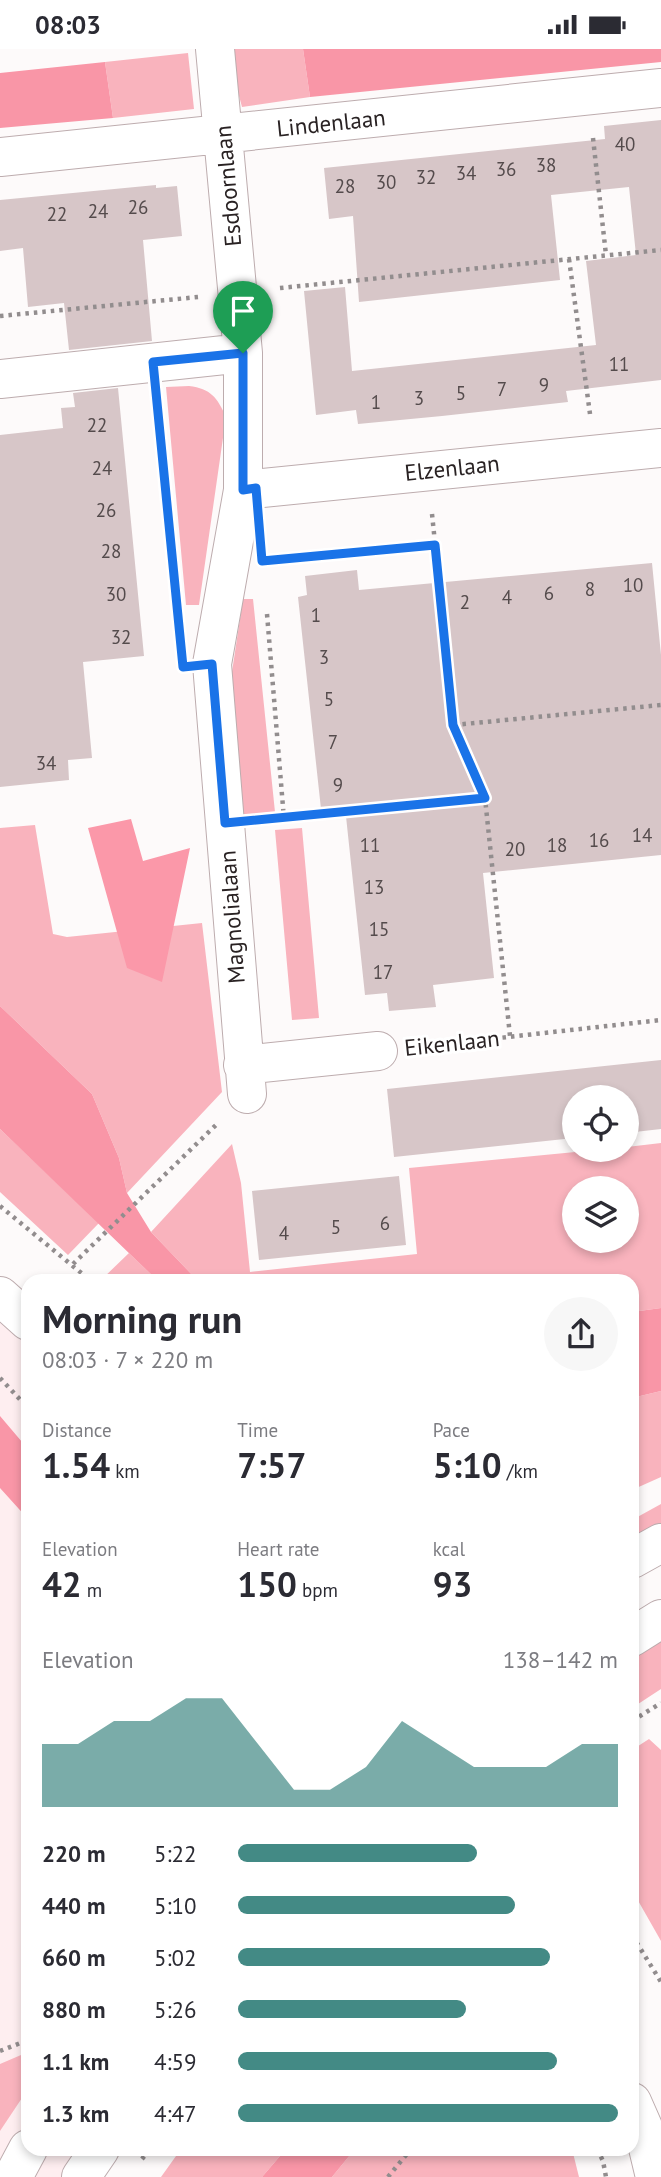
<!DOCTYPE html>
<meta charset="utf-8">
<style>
body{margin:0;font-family:"PT Sans",sans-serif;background:#f7f7f7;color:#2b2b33;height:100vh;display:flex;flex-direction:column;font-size:26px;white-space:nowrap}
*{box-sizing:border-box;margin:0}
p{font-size:23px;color:#7c7c81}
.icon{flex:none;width:38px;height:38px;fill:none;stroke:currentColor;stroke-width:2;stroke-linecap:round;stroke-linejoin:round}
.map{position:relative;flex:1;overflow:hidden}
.drawer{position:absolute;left:21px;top:1225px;width:618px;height:882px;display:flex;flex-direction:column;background:#fff;border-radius:21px;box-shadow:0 4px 10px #0003}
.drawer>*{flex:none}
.tools{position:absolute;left:562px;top:1036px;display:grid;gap:14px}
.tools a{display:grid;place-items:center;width:77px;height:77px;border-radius:50%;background:#fff;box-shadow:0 4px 10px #0003;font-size:35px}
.pin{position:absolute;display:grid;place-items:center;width:60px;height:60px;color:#fff;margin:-72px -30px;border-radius:50% 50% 50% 0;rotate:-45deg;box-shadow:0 0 7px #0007}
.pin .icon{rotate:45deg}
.round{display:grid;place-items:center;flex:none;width:74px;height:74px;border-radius:37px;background:#f7f7f7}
.summary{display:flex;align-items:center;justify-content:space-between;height:119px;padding:0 21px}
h1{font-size:38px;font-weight:800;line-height:52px}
.figures{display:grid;grid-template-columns:repeat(3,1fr);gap:10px;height:119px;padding:7px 21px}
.figures div{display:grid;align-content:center}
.figures b{font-size:35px;font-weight:800}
.figures small{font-size:19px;font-weight:400}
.figures p{font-size:19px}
.chart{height:196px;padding:14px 21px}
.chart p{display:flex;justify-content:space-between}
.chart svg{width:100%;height:126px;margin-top:7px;fill:#438a85;opacity:.7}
ul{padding:0 21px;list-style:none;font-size:23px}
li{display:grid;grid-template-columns:112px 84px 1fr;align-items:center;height:52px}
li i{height:18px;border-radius:9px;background:#438a85}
.status{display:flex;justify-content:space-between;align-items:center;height:49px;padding:0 35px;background:#fff;direction:ltr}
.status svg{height:19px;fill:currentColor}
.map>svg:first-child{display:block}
.built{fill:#feeef0}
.green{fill:#f9b3bd;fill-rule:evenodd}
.forest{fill:#fb98a9}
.water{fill:#f996a7}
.building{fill:#d7c6c8}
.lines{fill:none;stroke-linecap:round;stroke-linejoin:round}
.minor-casing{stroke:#bdacae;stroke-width:40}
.tertiary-casing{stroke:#bdacae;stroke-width:40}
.secondary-casing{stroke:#bdacae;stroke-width:40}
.path{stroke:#928d8e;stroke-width:4.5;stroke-dasharray:3.5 5;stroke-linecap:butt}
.minor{stroke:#fff;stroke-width:38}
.tertiary{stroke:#fff;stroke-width:38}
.secondary{stroke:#fff;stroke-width:38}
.route-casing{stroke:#fff;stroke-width:14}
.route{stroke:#1a73e8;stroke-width:9}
.labels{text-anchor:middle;stroke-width:6;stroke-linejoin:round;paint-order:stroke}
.number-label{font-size:19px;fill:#544b4c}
.street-label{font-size:23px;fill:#292223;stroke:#fff}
</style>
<div class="status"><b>08:03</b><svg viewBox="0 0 49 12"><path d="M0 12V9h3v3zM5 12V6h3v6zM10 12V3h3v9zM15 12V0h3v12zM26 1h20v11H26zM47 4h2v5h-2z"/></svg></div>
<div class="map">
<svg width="661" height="2128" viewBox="0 0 661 2128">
<rect width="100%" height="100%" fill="#fdfafa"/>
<!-- built -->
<path class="built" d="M 0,1260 L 28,1285 L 28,2100 L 82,2100 L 63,2128 L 0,2128 Z"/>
<!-- green -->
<path class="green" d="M 234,0 L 303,0 L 310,48 L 242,58 L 235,32 Z
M 188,4 L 194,60 L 113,69 L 105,13 Z
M 189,337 C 211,340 217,348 226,368 L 199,556 L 186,556 L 166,338 Z
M 243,550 L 253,550 L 275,763 L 240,766 L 230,636 Z
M 35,776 L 53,885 L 67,888 L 202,874 L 222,1043 L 127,1144 L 119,1109 L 92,1045 L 0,957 L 0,779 Z
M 302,779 L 319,969 L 292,971 L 275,781 Z
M 0,1080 L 99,1174 L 68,1206 L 0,1143 Z
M 661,1094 L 661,1259 L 632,1263 L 632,1232 L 198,1232 L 151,1183 L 232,1095 L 241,1134 L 250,1223 L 417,1205 L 409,1119 L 596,1101 L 626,1101 L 627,1098 ZM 574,1139 L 626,1139 L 626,1192 L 574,1192 Z
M 129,1204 L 158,1232 L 100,1232 Z
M 661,1342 L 661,1428 L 632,1441 L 632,1349 Z
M 661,1455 L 661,1476 L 632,1494 L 632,1471 Z
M 661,1586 L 661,1640 L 632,1659 L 632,1605 Z
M 649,1690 L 661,1701 L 661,1892 L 632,1841 L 632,1701 Z
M 28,2003 L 28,2040 L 0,2082 L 0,2015 Z
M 181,2100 L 286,2100 L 262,2128 L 161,2128 Z
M 355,2100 L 572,2100 L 579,2128 L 332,2128 Z"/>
<!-- forest -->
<path class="forest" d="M 131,770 L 143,812 L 190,799 L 162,933 L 127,919 L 88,779 Z"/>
<!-- water -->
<path class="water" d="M 303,0 L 661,0 L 661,13 L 310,48 Z
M 105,13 L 113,69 L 0,79 L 0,24 Z
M 0,957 L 92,1045 L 119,1109 L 127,1144 L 151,1183 L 198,1232 L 158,1232 L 0,1080 Z
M 661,1259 L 661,1342 L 632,1349 L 632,1263 Z
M 0,1367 L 28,1400 L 28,1470 L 0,1439 Z
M 286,2100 L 355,2100 L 332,2128 L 262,2128 Z"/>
<!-- building -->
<path class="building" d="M 661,71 L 661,331 L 566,342 L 568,353 L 442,367 L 358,375 L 356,361 L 316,366 L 304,242 L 345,238 L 352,322 L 596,296 L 586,212 L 636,206 L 629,138 L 551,146 L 560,231 L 359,253 L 353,167 L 329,170 L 324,119 L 605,90 L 604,77 Z
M 156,136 L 156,139 L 177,137 L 182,187 L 143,191 L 152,292 L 69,301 L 64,254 L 28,258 L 23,199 L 0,202 L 0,151 Z
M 118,339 L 144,607 L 83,613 L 92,709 L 68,711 L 69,731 L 0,738 L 0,386 L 63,379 L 61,359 L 75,358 L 73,344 Z
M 652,514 L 661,606 L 661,806 L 483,824 L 494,929 L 433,936 L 436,958 L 389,962 L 387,944 L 365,946 L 345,758 L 321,760 L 298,548 L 307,546 L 305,527 L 357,521 L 359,541 Z
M 661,1011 L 661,1080 L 626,1084 L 626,1048 L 574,1048 L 574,1089 L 394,1108 L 387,1040 Z
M 399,1127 L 406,1196 L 259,1211 L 252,1142 Z"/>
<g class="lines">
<defs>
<path id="minor" d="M 215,0 L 243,304 L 243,441 L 212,615 L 247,1045
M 0,108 L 661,39
M 0,330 L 243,304
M 243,441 L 661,399
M 243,1016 L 378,1002"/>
<path id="tertiary" d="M 632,2053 L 643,2078 L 655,2128
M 13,2128 L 28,2100
M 81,2128 L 100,2100"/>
<path id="secondary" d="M 0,1247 L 28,1272
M 632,1510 L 661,1494
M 632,1588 L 661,1570"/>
</defs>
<!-- minor casing -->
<use href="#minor" class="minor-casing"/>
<!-- tertiary casing -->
<use href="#tertiary" class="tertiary-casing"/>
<!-- secondary casing -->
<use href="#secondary" class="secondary-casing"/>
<!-- path -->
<path class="path" d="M 593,89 L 606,206
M 569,210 L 590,365
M 280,239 L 661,201
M 0,267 L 198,248
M 157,356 L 177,559
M 432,465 L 454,676 L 485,749 L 510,987
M 273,511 L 435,496
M 267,565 L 284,770
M 454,676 L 661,656
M 267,771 L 485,749
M 418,998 L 661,971
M 0,1157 L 91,1232
M 73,1215 L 218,1074
M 0,1329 L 28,1359
M 632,1672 L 661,1654
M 632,1886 L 661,1933
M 0,2002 L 28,1991
M 597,2100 L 603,2112 L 606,2128
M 142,2110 L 150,2100
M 388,2128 L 411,2100"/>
<!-- minor -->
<use href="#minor" class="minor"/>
<!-- tertiary -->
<use href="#tertiary" class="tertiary"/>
<!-- secondary -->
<use href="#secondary" class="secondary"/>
</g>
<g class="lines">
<defs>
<path id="route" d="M 243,304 L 243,441 L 256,439 L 262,512 L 435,496 L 453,676 L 485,749 L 225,774 L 212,615 L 183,618 L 153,313 Z"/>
</defs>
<!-- route casing -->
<use href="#route" class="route-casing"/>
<!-- route -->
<use href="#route" class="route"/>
</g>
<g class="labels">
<!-- number labels -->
<g class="number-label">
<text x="625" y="102">40</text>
<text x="546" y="123">38</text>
<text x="506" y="127">36</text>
<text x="466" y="131">34</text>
<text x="426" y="135">32</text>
<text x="386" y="140">30</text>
<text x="345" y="144">28</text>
<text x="138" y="165">26</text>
<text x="98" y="169">24</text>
<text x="57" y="172">22</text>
<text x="619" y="322">11</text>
<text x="544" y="343">9</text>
<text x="502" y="347">7</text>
<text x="461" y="351">5</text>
<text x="419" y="356">3</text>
<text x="376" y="360">1</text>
<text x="97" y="383">22</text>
<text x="102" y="426">24</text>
<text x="106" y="468">26</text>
<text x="111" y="509">28</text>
<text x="633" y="543">10</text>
<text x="590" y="547">8</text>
<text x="549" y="551">6</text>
<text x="116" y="552">30</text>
<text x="507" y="555">4</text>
<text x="465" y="560">2</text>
<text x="316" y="573">1</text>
<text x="121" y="595">32</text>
<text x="324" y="615">3</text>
<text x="329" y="657">5</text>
<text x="333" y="700">7</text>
<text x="46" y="721">34</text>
<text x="338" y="743">9</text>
<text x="642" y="793">14</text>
<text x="599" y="798">16</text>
<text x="370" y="803">11</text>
<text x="557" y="803">18</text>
<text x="515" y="807">20</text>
<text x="374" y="845">13</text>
<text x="379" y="887">15</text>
<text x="383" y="930">17</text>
<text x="385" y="1181">6</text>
<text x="336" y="1185">5</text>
<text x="284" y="1191">4</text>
</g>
<!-- street labels -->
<g class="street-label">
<text transform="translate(331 74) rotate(-6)" y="8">Lindenlaan</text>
<text transform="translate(228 137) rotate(-95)" y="8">Esdoornlaan</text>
<text transform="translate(452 419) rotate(-6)" y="8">Elzenlaan</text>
<text transform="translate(232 868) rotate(-94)" y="8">Magnolialaan</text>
<text transform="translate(452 994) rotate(-6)" y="8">Eikenlaan</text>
</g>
</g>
</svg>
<div class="tools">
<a><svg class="icon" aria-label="locate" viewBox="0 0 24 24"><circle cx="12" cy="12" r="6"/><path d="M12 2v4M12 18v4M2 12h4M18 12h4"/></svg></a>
<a><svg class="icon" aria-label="layers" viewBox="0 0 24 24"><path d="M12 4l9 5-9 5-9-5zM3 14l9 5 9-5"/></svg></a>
</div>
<div class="pin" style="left:243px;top:304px;background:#1e9e55"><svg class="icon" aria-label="arrive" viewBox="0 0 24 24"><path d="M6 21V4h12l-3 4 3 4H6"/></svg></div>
<section class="drawer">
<div class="summary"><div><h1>Morning run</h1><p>08:03 · 7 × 220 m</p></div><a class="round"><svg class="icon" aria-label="share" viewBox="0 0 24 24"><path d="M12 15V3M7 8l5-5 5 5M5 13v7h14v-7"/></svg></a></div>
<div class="figures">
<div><p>Distance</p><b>1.54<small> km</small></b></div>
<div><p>Time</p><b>7:57</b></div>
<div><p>Pace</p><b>5:10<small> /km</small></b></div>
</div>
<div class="figures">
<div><p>Elevation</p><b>42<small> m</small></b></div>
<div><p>Heart rate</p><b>150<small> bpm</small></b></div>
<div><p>kcal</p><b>93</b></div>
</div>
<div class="chart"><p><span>Elevation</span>138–142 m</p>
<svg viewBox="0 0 160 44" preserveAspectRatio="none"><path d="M0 44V22L10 22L20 14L30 14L40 6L50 6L60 22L70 38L80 38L90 30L100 14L110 22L120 30L130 30L140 30L150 22L160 22V44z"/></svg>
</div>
<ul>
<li><b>220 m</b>5:22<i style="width:63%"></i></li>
<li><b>440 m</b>5:10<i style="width:73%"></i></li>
<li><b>660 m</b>5:02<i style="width:82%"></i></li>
<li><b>880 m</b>5:26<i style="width:60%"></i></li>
<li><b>1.1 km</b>4:59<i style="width:84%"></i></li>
<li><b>1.3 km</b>4:47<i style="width:100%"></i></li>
</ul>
</section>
</div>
